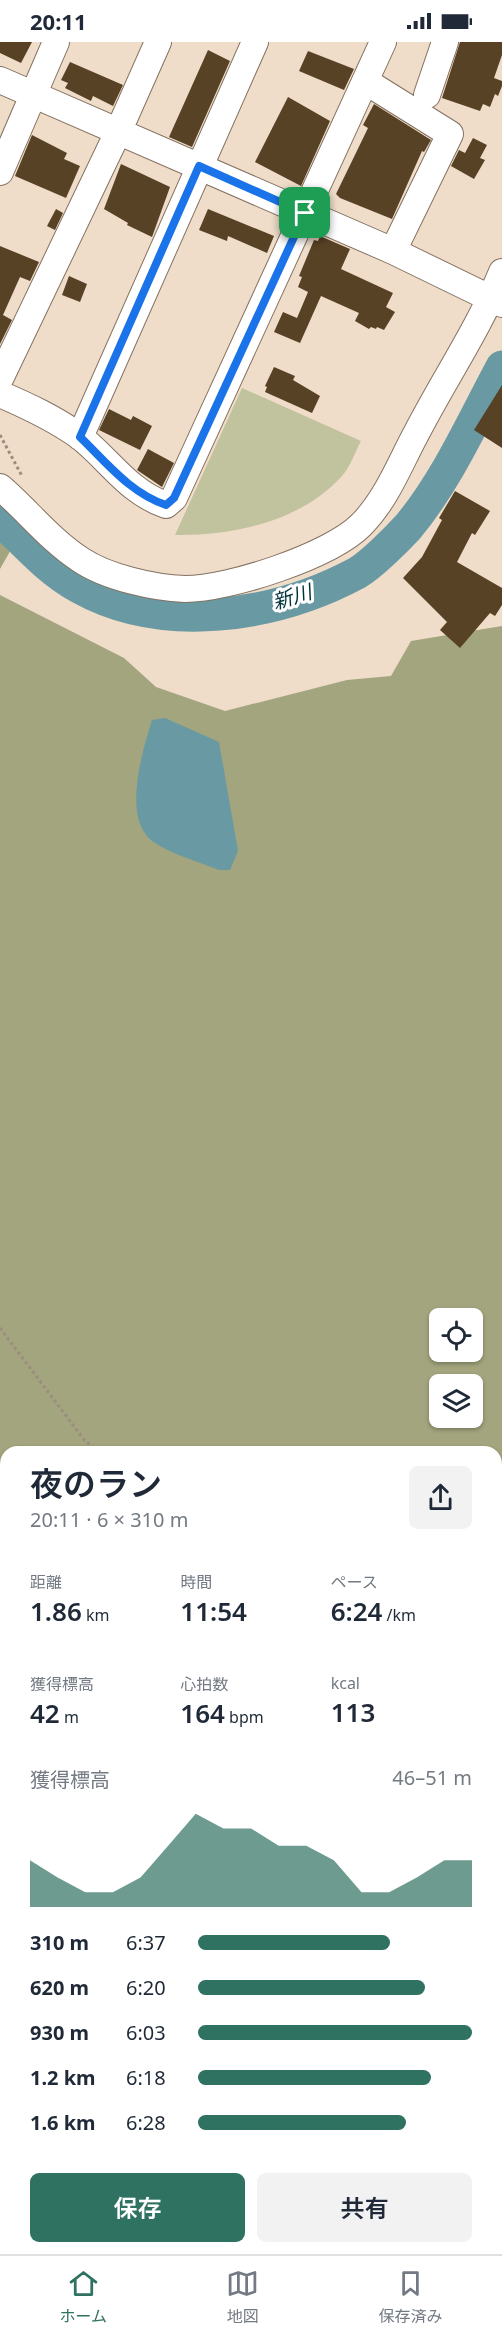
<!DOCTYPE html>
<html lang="ja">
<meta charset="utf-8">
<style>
body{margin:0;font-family:"Noto Sans","Noto Sans JP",sans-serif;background:#f2f2f3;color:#1f2937;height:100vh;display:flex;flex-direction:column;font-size:22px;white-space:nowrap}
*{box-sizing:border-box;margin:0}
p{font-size:20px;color:#747a83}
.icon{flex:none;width:33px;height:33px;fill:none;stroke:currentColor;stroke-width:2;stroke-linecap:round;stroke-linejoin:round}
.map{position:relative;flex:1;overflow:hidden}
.side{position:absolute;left:0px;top:1404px;width:502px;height:808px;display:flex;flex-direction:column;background:#fff;border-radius:18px 18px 0 0;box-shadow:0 2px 4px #0004}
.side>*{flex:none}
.buttons{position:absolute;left:429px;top:1266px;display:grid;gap:12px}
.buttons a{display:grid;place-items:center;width:54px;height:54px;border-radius:9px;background:#fff;box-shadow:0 2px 4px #0004;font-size:30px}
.pin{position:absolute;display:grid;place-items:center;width:51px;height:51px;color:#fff;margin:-26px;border-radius:12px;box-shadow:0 3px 9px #0006}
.round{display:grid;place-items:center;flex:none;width:63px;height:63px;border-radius:9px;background:#f2f2f3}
.overview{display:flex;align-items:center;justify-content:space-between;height:102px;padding:0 30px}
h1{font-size:33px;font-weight:600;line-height:45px}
.metrics{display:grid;grid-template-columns:repeat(3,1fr);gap:9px;height:102px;padding:6px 30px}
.metrics div{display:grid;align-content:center}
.metrics b{font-size:26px;font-weight:600}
.metrics small{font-size:16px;font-weight:400}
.metrics p{font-size:16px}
.chart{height:168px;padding:12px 30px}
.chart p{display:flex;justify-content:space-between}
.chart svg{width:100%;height:108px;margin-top:6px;fill:#307262;opacity:.7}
.button{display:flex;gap:12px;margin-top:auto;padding:12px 30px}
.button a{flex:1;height:69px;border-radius:9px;background:#307262;color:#fff;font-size:24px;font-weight:600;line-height:69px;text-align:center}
.button a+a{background:#f2f2f3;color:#1f2937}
ul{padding:0 30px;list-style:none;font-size:20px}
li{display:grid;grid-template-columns:96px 72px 1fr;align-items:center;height:45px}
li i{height:15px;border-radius:8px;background:#307262}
.status{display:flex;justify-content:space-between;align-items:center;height:42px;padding:0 30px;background:#fff;direction:ltr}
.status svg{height:16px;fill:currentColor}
.dock{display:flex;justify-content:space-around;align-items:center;height:84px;border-top:2px solid #e0e1e3;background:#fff;font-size:16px;color:#747a83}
.dock a{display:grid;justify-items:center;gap:3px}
.dock .selected{color:#307262}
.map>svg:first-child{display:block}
.green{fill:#c0c39e}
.forest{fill:#a2a57e;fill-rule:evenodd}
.water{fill:#6999a3}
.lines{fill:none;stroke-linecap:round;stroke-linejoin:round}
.river{stroke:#6999a3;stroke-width:33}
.building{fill:#584225}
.minor-casing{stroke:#847261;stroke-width:28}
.path{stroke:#9b8d7f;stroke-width:3;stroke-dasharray:3 3;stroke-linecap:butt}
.minor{stroke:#fff;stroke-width:26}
.route-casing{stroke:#fff;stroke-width:12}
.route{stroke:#1a73e8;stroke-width:8}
.labels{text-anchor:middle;stroke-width:6;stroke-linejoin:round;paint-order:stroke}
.water-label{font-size:20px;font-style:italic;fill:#00323a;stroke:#fff}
</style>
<div class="status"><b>20:11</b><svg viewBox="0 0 49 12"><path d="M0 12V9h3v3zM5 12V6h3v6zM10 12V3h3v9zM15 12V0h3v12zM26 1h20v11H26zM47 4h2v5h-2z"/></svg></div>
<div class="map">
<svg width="502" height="2212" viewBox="0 0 502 2212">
<rect width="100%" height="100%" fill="#efdcc9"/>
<!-- green -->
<path class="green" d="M 242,346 L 361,399 C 355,410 350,426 341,435 C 300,480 232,494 175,493 Z"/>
<!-- forest -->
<path class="forest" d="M 0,492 L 13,504 L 0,527 Z
M 0,553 L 124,616 L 156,645 L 225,669 L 347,638 L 391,634 L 411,599 L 502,584 L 502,2212 L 0,2212 ZM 440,1276 L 472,1276 L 472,1310 L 440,1310 ZM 440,1342 L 472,1342 L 472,1376 L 440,1376 ZM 6,1410 L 496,1410 L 496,2206 L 6,2206 Z"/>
<!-- water -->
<path class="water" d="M 165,676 L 219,700 L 238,809 L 230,828 L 219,828 C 199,820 174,813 155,801 C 120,779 143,708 152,678 Z"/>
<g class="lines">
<!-- river -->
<path class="river" d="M 0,477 C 25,501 48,528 79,545 C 163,592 275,575 357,531 C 371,523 397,497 408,485 C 447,438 473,379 502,325"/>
</g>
<!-- building -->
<path class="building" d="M 0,0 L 32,0 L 21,21 L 0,11 Z
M 460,0 L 502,0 L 502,13 L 494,36 L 502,39 L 502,44 L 498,54 L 495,52 L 490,65 L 483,62 L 480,69 L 442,56 Z
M 208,8 L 230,19 L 192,105 L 169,95 Z
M 308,9 L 354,27 L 344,48 L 299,29 Z
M 70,20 L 123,43 L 113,64 L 93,54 L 91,59 L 65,46 L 68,41 L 61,38 Z
M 288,55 L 330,79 L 301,144 L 255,120 Z
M 374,62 L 431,98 L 424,110 L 422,109 L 392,177 L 340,156 L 336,152 L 368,86 L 363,83 Z
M 32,93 L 67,111 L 64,117 L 80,124 L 66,156 L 15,134 Z
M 473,96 L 487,103 L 480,116 L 485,118 L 474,137 L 451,124 L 459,108 L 465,111 Z
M 121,122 L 170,145 L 152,195 L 127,183 L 128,181 L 104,167 Z
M 56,167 L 63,171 L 55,188 L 47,184 Z
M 208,167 L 274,194 L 267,211 L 228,194 L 227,199 L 199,188 Z
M 320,194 L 350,207 L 341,227 L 393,251 L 386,265 L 395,270 L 384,288 L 377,285 L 376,287 L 371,285 L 369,287 L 355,279 L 359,271 L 321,254 L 300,301 L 274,290 L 283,270 L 297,276 L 308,250 L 298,245 L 302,235 L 299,234 L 314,198 L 318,199 Z
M 0,204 L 39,220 L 30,239 L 20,235 L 3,273 L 12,278 L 0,302 Z
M 69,234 L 87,242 L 80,260 L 62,253 Z
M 274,325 L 295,334 L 293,338 L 320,354 L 312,371 L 265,350 L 267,345 L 265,344 Z
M 502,343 L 502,406 L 474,388 Z
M 109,367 L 131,378 L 133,374 L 152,384 L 140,408 L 99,388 Z
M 148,407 L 174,421 L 162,445 L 137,428 Z
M 455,449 L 490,469 L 475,493 L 472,491 L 457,520 L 502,546 L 502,563 L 495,574 L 490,571 L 460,606 L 440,588 L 447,580 L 403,536 L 422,515 L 442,478 L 439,476 Z"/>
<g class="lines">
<defs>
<path id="minor" d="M 0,38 L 393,209 L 502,262
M 365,39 L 450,92 L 393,209
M 427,53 L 445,0
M 0,130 L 56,0
M 0,337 L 119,88 L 158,0
M 0,352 C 28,364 54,376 79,394 C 109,417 128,450 166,463 L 174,456 L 383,0
M 80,395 L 255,0
M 0,445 C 27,468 51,499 81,518 C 106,535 154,546 185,547 C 229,547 330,514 361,483 C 387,457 400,421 417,390 C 445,336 479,286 502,230"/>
</defs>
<!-- minor casing -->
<use href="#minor" class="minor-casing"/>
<!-- path -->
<path class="path" d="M 0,393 L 22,434
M 0,1286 L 85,1399 L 100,1410
M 496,1906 L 502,1905
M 0,2023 L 6,2023"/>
<!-- minor -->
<use href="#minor" class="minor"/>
</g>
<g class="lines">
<defs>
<path id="route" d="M 199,124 L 305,171 L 174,456 L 166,463 C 130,451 106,420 80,395 Z"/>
</defs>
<!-- route casing -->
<use href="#route" class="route-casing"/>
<!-- route -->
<use href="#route" class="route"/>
</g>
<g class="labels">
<!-- water labels -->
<g class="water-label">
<text transform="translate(292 555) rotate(-17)" y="7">新川</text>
</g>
</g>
</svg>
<div class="buttons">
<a><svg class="icon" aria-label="locate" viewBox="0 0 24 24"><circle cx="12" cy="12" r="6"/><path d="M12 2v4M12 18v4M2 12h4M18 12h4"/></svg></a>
<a><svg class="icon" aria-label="layers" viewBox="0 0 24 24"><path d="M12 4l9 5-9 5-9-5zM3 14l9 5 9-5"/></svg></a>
</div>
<div class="pin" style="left:305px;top:171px;background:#1e9e55"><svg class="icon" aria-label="arrive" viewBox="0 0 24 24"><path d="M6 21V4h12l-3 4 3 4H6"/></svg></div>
<section class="side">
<div class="overview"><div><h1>夜のラン</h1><p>20:11 · 6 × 310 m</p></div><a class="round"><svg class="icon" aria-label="share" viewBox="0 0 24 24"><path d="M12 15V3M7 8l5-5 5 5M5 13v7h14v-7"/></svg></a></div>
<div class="metrics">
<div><p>距離</p><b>1.86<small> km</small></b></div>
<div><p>時間</p><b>11:54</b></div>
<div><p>ペース</p><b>6:24<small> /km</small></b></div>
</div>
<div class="metrics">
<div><p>獲得標高</p><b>42<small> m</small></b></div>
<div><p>心拍数</p><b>164<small> bpm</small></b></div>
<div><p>kcal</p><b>113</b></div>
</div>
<div class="chart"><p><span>獲得標高</span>46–51 m</p>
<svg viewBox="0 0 160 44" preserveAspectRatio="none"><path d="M0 44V25L10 32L20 38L30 38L40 32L50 19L60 6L70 12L80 12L90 19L100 19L110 25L120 38L130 38L140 32L150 25L160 25V44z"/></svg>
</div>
<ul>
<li><b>310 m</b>6:37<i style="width:70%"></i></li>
<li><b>620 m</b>6:20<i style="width:83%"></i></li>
<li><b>930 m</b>6:03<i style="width:100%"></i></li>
<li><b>1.2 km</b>6:18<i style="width:85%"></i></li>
<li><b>1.6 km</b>6:28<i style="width:76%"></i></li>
</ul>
<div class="button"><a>保存</a><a>共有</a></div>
</section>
</div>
<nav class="dock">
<a class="selected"><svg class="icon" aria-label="home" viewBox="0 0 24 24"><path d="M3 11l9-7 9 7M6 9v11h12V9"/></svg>ホーム</a>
<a><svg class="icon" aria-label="map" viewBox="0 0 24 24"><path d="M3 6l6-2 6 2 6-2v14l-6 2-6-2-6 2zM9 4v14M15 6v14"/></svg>地図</a>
<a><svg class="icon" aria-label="saved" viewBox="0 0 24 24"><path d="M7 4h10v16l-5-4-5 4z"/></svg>保存済み</a>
</nav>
